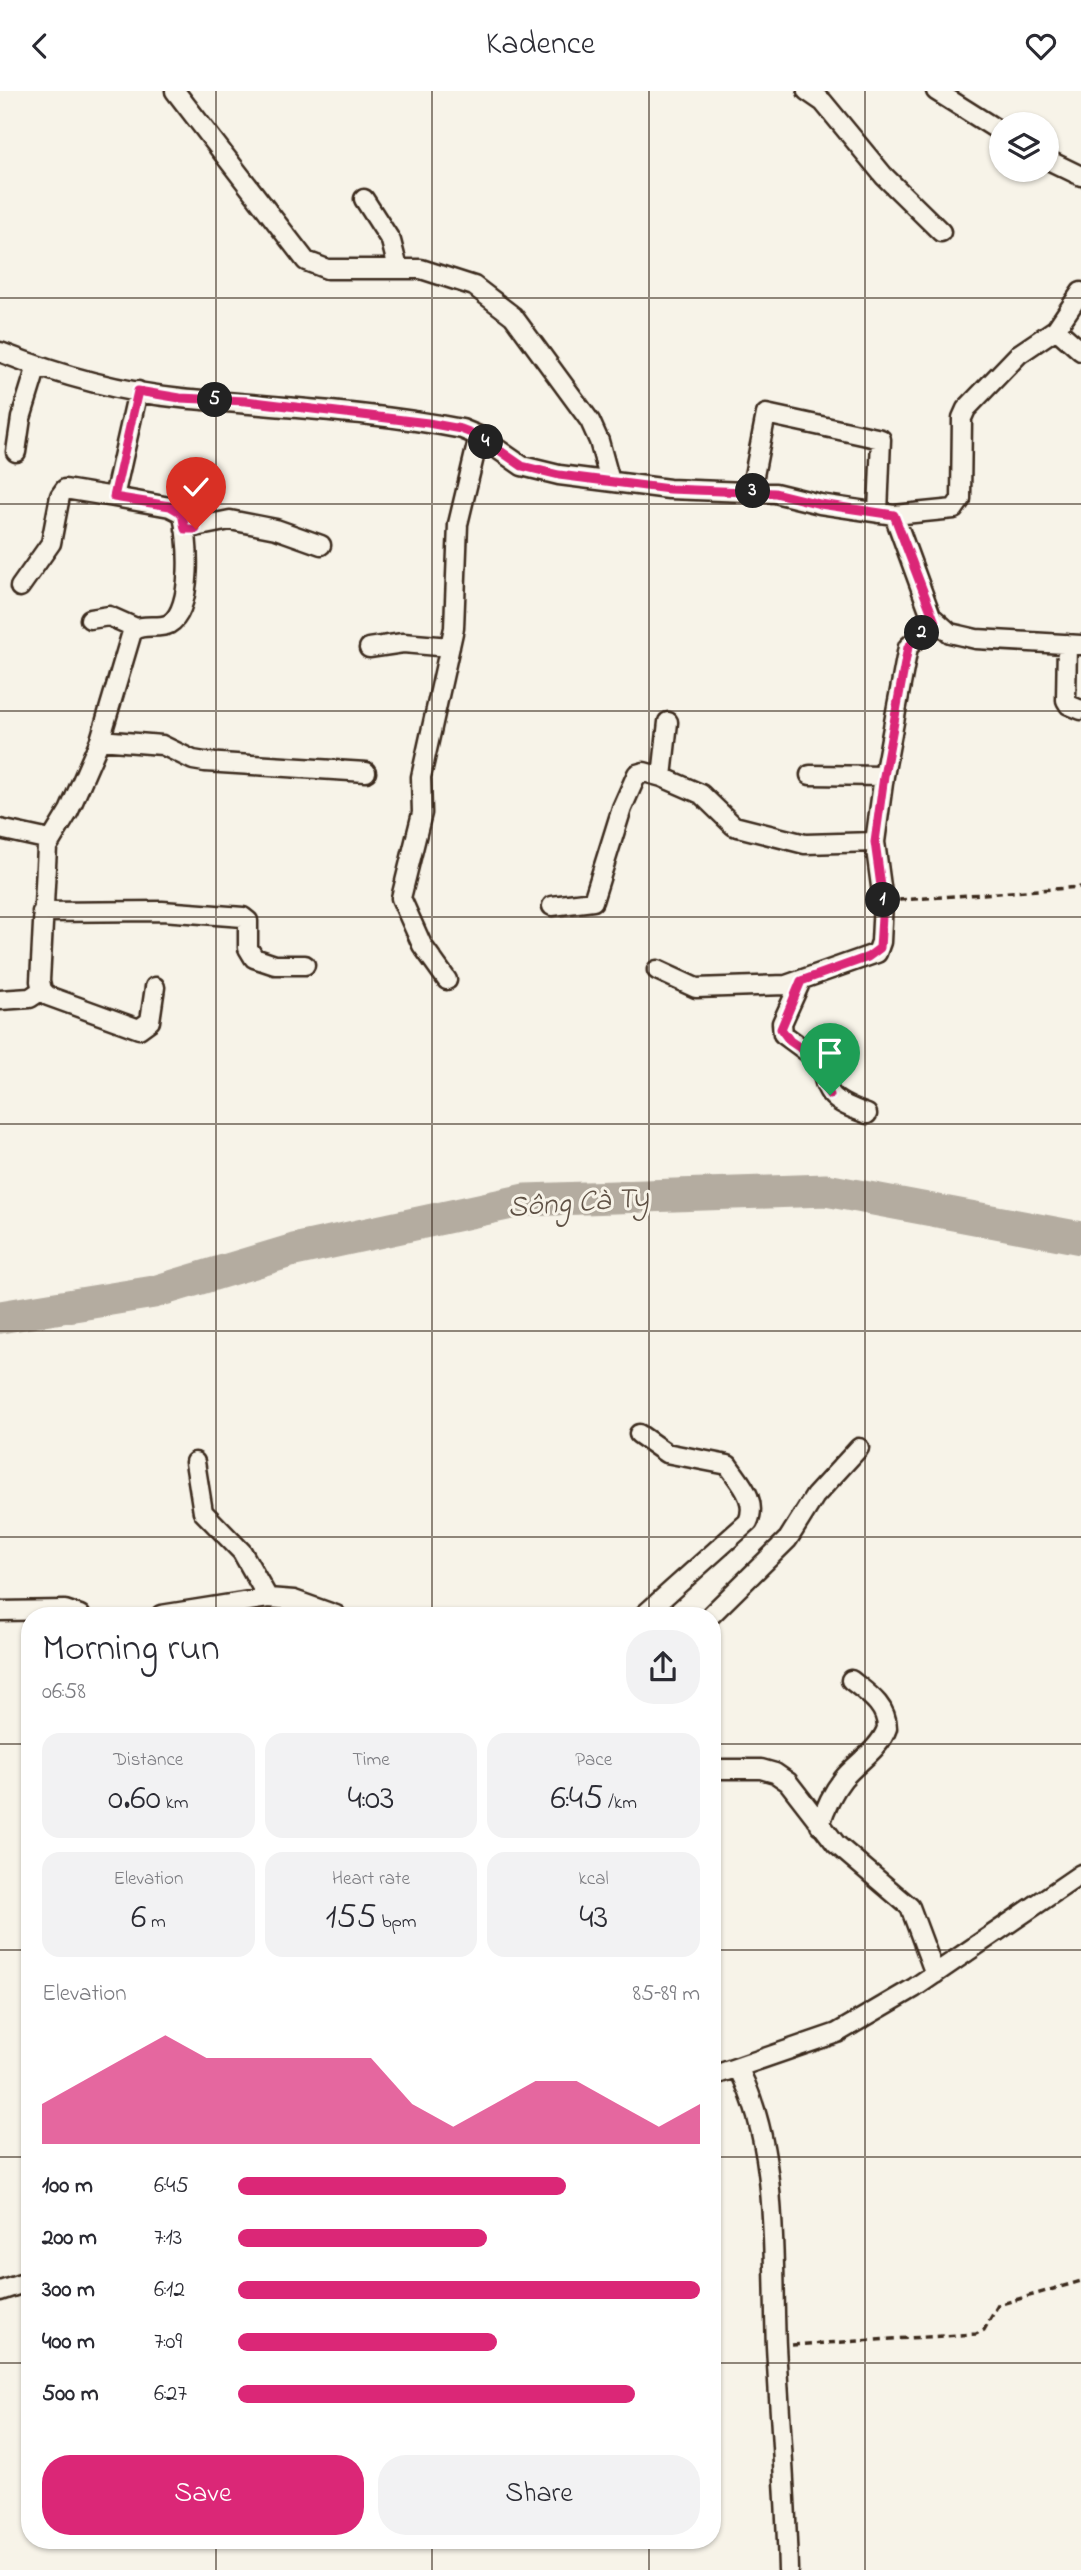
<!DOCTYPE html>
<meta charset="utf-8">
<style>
body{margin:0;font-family:"Indie Flower",sans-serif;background:#f2f2f3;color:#2b2b33;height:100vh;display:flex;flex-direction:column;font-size:26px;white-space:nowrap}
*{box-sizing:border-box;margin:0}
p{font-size:23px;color:#7c7c81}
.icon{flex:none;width:38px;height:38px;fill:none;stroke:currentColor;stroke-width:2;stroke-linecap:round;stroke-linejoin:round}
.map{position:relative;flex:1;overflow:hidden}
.side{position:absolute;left:21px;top:1516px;width:700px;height:942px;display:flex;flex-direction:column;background:#fff;border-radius:28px;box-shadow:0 2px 5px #0004}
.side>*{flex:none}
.controls{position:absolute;left:989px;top:21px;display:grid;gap:14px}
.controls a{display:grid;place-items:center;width:70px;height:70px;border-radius:50%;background:#fff;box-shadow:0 2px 5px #0004;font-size:35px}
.pin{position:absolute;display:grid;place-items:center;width:60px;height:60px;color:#fff;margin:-72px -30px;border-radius:50% 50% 50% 0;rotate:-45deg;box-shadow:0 0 7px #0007}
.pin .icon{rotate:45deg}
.km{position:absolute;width:35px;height:35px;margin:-18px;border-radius:50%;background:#222;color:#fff;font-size:19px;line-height:35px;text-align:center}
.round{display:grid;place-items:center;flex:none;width:74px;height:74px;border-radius:28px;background:#f2f2f3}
.headline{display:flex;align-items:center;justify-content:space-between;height:119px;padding:0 21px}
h1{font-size:38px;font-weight:600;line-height:52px}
.stats{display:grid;grid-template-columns:repeat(3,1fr);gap:10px;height:119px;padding:7px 21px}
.stats div{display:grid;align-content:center;border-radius:18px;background:#f2f2f3;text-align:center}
.stats b{font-size:35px;font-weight:600}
.stats small{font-size:19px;font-weight:400}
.stats p{font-size:19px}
.chart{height:196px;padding:14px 21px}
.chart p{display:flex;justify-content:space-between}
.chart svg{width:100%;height:126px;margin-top:7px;fill:#db2777;opacity:.7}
.primary-button{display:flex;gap:14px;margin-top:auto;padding:14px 21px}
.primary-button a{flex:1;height:80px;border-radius:28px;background:#db2777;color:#fff;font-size:28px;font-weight:600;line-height:80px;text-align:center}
.primary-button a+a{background:#f2f2f3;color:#2b2b33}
ul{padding:0 21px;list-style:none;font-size:23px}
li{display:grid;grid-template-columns:112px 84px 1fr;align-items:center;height:52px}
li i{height:18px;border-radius:9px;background:#db2777}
header{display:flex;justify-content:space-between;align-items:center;height:91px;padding:0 21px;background:#fff;font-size:32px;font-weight:600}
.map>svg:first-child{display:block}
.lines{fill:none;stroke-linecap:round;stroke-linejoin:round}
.river{stroke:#b4aca0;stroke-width:33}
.minor-casing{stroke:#3b2a1e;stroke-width:23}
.path{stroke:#3b2a1e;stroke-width:3.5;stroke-dasharray:7 5;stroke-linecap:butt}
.minor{stroke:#f7f3e8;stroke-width:18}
.route-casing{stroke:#fff;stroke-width:14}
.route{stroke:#db2777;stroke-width:9}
.grid{fill:none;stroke:#3b2a1e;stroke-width:2;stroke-opacity:0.55}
.labels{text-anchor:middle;stroke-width:6;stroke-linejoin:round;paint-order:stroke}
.water-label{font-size:30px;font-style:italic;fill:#5f5145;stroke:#f7f3e8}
</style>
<header><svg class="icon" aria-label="back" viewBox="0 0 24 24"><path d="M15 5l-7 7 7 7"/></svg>Kadence<svg class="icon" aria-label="heart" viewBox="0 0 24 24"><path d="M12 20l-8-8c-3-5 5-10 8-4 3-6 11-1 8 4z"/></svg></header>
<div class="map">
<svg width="1081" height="2479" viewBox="0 0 1081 2479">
<rect width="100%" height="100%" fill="#f7f3e8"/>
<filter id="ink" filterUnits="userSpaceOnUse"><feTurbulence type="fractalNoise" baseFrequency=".0143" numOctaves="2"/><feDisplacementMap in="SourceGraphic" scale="14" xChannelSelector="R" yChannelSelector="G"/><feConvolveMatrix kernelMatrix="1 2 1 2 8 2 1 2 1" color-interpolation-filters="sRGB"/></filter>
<g filter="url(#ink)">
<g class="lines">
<!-- river -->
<path class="river" d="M 0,1226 L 154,1201 L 294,1159 L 525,1109 L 826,1099 L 1081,1147"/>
<defs>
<path id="minor" d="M 175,0 L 306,170 L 327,178 L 421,178 L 474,195 L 513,225 L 590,330 L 599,350 L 610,390
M 807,0 L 823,11 L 884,85 L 941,141
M 936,0 L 1001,41
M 1046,68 L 1081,85
M 364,108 L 391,150 L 398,177
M 1056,238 L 1081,260
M 0,261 C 56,283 120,301 181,307 C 274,316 369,320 462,338 L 479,345 L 522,375 L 559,384 L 669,398 L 775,402 L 820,413 L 894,424 L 931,525 L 950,542 L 976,548 L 1081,554
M 138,300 L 114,406 L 170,416 L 182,422 C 189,445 194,519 169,533 C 157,539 142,531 132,541 L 100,649 L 69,720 L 47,756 L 40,890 L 42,899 L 48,905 L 139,938 L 150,930 L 155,896
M 16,361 L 21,327 L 37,275
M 751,400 L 766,323 L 881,348 L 878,422
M 894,424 L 954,418 L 961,408 L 962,327 L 966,318 L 1019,263 L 1056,238 L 1081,201
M 185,438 L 230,429 L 276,438 L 321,454
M 20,496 L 51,452 L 60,405 L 65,398 L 114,406
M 90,528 L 109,525 L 136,537
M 1067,553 L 1066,609 L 1069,614 L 1081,619
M 369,557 L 403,552 L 450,556
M 668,631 L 662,686 L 701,703 L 734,735 L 805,753 L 875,751
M 100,649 L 162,654 L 193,669 L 205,671 L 366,681
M 810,684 L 884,685
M 0,738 L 50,749
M 552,815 L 593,810 L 622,717 L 637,683 L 644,681 L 662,686
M 42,821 L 162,820 L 243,826 L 248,830 L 248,857 L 254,867 L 275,874 L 305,874
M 657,879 L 696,897 L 786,894 L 877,862 L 881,851 L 883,810 L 875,751 L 884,685 L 908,556 L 935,531
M 447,889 L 422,854 L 401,807 L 422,722 L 421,686 L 454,537 L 458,433 L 479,345
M 801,890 L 782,932 L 783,943 L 821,971 C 825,1006 834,1011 867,1023
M 0,909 L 30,907 L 42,899
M 639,1343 L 666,1362 L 728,1374 C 740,1392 758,1409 748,1431 L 644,1524
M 195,1371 L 203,1421 L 242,1461 L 268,1507
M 0,1520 L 65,1519 L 80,1524
M 161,1524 L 268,1507 L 294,1509 L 336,1524
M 711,1524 L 788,1448 L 815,1405 L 859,1357
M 712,1678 L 761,1678 L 775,1682 L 788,1691 L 836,1753 L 910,1816 L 935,1883
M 820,1734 C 825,1717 832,1702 843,1688 C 856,1672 880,1658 887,1637 C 887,1614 867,1602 851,1589
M 738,1977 C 780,2057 772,2166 776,2255 C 780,2330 786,2404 788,2479
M 712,1985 L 837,1942 L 914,1897 L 1081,1783
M 0,2200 L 30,2190"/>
</defs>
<!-- minor casing -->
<use href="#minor" class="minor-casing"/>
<!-- path -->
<path class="path" d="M 899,809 L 1081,796
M 792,2254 L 976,2243 L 984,2239 L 998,2214 L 1081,2190"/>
<!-- minor -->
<use href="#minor" class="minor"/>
</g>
</g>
<g class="lines" filter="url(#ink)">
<defs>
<path id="route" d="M 196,438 L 185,438 L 182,422 L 170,415 L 114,406 L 138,300 L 180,307 L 246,310 L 428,332 L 461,338 L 479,345 L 522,375 L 559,384 L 669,398 L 775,402 L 820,413 L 894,424 L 935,531 L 908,556 L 884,685 L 875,751 L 883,810 L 880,857 L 868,866 L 801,890 L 781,938 L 790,950 L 821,971 L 823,993 L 830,1004"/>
</defs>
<!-- route casing -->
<use href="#route" class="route-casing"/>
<!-- route -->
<use href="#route" class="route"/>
</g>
<!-- grid -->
<path class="grid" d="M 216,0 L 216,1524M 432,0 L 432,1524M 649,0 L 649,1524M 865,0 L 865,2479M 0,207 L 1081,207M 0,413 L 1081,413M 0,620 L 1081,620M 0,826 L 1081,826M 0,1033 L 1081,1033M 0,1240 L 1081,1240M 0,1446 L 1081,1446M 0,1653 L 30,1653M 712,1653 L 1081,1653M 0,1859 L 30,1859M 712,1859 L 1081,1859M 0,2066 L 30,2066M 712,2066 L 1081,2066M 0,2272 L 30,2272M 712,2272 L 1081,2272M 216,2448 L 216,2479M 432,2448 L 432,2479M 649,2448 L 649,2479"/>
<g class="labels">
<!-- water labels -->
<g class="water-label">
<text transform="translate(578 1110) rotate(-4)" y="10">Sông Cà Ty</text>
</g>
</g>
</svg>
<div class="controls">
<a><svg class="icon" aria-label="layers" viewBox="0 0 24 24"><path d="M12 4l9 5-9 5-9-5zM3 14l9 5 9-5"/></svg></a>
</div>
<div class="pin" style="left:830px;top:1004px;background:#1e9e55"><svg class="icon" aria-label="arrive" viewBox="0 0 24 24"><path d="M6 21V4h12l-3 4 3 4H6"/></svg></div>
<div class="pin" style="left:196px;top:438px;background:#d93025"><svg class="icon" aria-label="check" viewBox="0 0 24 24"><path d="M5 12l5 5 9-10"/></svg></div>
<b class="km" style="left:883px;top:809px">1</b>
<b class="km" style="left:922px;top:542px">2</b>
<b class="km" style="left:753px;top:400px">3</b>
<b class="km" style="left:486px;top:351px">4</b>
<b class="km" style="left:215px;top:309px">5</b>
<section class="side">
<div class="headline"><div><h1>Morning run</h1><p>06:58</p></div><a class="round"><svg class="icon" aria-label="share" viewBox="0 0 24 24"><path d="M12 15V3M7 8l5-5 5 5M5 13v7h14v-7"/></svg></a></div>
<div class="stats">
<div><p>Distance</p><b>0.60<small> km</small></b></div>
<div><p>Time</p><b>4:03</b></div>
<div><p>Pace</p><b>6:45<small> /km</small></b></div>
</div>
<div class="stats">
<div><p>Elevation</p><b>6<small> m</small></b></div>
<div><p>Heart rate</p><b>155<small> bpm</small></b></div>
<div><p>kcal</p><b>43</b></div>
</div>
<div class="chart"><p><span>Elevation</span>85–89 m</p>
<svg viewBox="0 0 160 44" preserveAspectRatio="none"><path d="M0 44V30L10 22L20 14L30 6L40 14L50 14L60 14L70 14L80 14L90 30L100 38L110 30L120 22L130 22L140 30L150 38L160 30V44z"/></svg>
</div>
<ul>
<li><b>100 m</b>6:45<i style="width:71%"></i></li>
<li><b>200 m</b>7:13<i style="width:54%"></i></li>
<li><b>300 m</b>6:12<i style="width:100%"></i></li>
<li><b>400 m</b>7:09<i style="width:56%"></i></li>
<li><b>500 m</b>6:27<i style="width:86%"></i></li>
</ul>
<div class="primary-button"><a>Save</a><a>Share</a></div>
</section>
</div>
